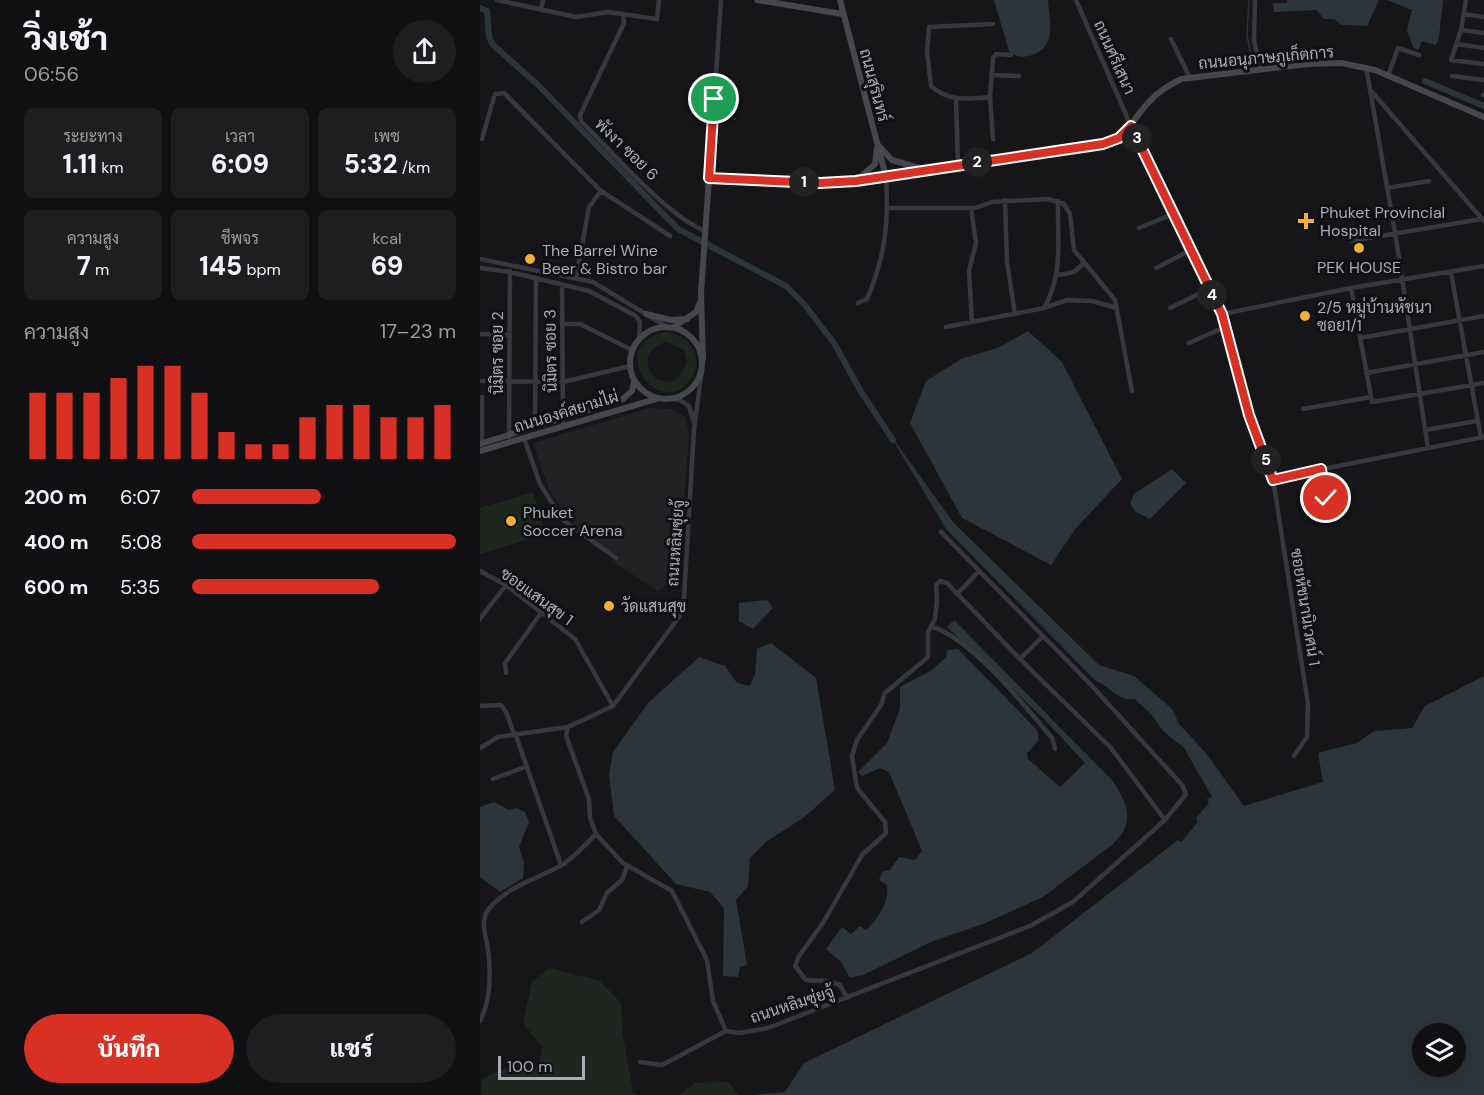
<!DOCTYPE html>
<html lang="th">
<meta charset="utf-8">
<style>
body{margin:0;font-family:"DM Sans",Sarabun,sans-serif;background:#1e1e20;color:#f1f3f6;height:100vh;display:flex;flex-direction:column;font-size:22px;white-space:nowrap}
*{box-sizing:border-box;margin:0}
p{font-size:20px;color:#9c9d9f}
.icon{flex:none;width:33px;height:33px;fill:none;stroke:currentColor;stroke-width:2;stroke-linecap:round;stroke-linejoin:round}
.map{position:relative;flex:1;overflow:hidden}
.side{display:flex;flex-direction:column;background:#101012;width:480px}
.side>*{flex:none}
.fabs{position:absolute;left:932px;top:1023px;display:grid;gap:12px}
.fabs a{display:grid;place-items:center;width:54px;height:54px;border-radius:50%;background:#101012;box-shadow:0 6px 24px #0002,0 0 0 2px #303032;font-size:30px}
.scale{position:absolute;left:18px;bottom:15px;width:87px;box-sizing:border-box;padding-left:6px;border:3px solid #a8adb8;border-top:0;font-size:16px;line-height:21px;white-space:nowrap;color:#a8adb8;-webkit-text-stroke:4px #111113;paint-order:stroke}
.pin{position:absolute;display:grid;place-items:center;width:51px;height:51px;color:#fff;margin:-26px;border:3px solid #fff;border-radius:50%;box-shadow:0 2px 6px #0007}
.km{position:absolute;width:30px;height:30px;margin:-15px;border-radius:50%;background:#222;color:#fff;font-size:16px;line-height:30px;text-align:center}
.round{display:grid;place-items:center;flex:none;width:63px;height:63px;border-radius:32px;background:#1e1e20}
.headline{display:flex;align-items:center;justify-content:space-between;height:102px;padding:0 24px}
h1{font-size:33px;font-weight:800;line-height:45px}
.stats{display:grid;grid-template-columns:repeat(3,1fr);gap:9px;height:102px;padding:6px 24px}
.stats div{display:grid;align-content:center;border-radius:9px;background:#1e1e20;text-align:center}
.stats b{font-size:26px;font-weight:800}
.stats small{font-size:16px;font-weight:400}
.stats p{font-size:16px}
.chart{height:168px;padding:12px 24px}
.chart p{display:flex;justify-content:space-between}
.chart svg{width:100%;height:108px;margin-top:6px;stroke:#d93025;stroke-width:6}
.button{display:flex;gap:12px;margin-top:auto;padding:12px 24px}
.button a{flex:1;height:69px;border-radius:36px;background:#d93025;color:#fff;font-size:24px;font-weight:800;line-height:69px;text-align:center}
.button a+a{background:#1e1e20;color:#f1f3f6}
ul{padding:0 24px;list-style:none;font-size:20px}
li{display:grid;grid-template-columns:96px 72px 1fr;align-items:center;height:45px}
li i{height:15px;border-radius:8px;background:#d93025}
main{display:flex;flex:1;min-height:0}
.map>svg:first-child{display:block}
.built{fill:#222225}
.green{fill:#1e261f;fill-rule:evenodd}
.water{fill:#2c353c;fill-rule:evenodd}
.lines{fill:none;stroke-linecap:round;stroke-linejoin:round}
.stream{stroke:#2c353c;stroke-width:1.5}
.canal{stroke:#2c353c;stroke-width:6}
.street{stroke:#37383d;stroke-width:4.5}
.secondary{stroke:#45474d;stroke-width:6}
.route-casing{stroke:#fff;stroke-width:12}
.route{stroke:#d93025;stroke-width:8}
.poi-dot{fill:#f2b134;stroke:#111113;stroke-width:2}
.labels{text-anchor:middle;stroke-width:6;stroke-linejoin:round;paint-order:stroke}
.street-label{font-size:16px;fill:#a8adb8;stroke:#111113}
.poi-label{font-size:16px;fill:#a8adb8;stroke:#111113;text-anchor:start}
</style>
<main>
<section class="side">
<div class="headline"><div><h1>วิ่งเช้า</h1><p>06:56</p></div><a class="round"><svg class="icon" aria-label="share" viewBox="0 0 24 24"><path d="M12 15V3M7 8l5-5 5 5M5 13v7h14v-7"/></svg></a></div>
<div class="stats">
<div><p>ระยะทาง</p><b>1.11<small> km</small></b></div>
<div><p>เวลา</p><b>6:09</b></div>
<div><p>เพซ</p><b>5:32<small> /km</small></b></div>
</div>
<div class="stats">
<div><p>ความสูง</p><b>7<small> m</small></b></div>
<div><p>ชีพจร</p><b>145<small> bpm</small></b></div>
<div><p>kcal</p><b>69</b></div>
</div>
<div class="chart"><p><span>ความสูง</span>17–23 m</p>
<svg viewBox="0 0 160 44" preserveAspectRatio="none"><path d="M5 44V17M15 44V17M25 44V17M35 44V11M45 44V6M55 44V6M65 44V17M75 44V33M85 44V38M95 44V38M105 44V27M115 44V22M125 44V22M135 44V27M145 44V27M155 44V22"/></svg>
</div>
<ul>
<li><b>200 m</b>6:07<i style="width:49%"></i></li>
<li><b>400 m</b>5:08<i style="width:100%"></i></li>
<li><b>600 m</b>5:35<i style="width:71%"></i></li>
</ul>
<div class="button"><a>บันทึก</a><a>แชร์</a></div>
</section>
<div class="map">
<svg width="1004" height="1095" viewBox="0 0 1004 1095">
<rect width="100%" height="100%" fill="#161618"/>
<!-- built -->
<path class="built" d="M 170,408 L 191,409 L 205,417 L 209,436 L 198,576 L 178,591 L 138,565 L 115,541 L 95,525 L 70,492 L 53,443 Z"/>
<!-- green -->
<path class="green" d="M 186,332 C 209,335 226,357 211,379 C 180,424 122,343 186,332 ZM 187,342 L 204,350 L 207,363 L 198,379 C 167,392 154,348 187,342 Z
M 53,492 L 66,534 L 0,554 L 0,508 Z
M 69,968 L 120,981 L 141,1003 L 142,1029 L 153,1093 L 159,1095 L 1,1095 L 2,1079 L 21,1070 L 59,1066 L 62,1047 L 43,1023 L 52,982 Z
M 248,1082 L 259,1095 L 199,1095 L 215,1083 Z"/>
<!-- water -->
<path class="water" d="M 514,0 L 568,0 C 569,21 578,46 552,55 C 543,58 537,57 529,51 Z
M 807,0 L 899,0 L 887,26 L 862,25 L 854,19 L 844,19 L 837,10 L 794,12 L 793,3 L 807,3 Z
M 907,0 L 963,0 L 959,37 L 956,45 L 942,41 L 938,50 L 933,47 L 927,30 L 932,10 Z
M 548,331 L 582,362 L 642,479 L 596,528 L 571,565 L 482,518 L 430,423 L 446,381 L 481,359 L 520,347 Z
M 409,433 L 473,522 L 619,665 L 654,676 L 692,709 L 699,724 L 726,753 L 764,806 L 843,782 L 838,753 L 877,743 L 894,731 L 932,728 L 945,706 L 1004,676 L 1004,1095 L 272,1095 L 305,1092 L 324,1063 L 552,953 L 698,840 L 701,842 L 718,822 L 716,818 L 729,803 L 727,799 L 732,797 L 704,748 L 683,731 L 672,715 L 655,699 C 638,702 631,687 616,681 L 466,529 ZM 942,1034 L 975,1034 L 975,1066 L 942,1066 Z
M 692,469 L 706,483 L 670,519 L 656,512 L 650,504 L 654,494 Z
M 287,600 L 293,608 L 273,629 L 259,621 L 259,603 Z
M 474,620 L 631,779 C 648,803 656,822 633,844 L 563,897 L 503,924 L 453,941 L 383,975 L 370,978 L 361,962 L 346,949 L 362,927 L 371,934 L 380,926 L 386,930 C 399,916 409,905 407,885 L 399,880 L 403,871 L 410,870 L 419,857 L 435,860 L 442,851 L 409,772 L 400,768 L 382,776 L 378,772 L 407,743 L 420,709 L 420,687 L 452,670 L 466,657 L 467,650 L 478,649 L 557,730 L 559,740 L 547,753 L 548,759 L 580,787 L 605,763 L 564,719 L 467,627 Z
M 291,643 L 336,678 L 355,790 L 323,818 L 286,842 L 270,858 L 268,886 L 256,900 L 267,965 L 260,967 L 258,977 L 243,976 L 244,908 L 230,892 L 196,884 L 134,816 L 129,775 L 133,752 L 168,703 L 219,657 L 245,666 L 257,683 L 270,686 L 275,675 L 277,649 Z
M 14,802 L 29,810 L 37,808 L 45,812 L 49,822 L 39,847 L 44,863 L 43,878 L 20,892 L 0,877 L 0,807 Z"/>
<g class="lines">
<!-- stream -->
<path class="stream" d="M 769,0 L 767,35 L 773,65"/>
<!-- canal -->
<path class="canal" d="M 0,8 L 7,11 L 9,36 L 12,44 L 58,85 L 198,229 L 306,286 L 324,304 L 354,343 L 380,390 L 413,440
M 945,81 L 1004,106"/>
<!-- street -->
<path class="street" d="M 17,0 L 96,17 L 128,12 L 177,19 L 179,0
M 596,0 L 651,126 L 742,314 L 769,415 L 793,479 L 828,704 L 827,737 L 814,756
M 775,0 L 774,40 L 780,69
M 986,0 L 981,30 L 971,60 L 1004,64
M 61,10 L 63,0
M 143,14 L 144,23 L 100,115 L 101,121 C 129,149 191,220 226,231
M 984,14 L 1004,17
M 513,24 L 449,27 L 447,51 L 451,86 C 469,102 487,99 510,97 L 513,58 L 516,54 L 531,55
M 981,30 L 1004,33
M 691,39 L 710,78
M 976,44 L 1004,48
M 886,67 L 915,232 L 948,448
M 511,75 L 539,76
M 908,76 L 918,48 L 939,55
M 972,76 L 1004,80
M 892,92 L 1004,221
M 1003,95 L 1004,95
M 510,97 L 513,139
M 476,100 L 478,165
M 2,139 L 15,94 L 24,93 L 121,191 L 190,236
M 229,178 L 241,0
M 907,188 L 949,181
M 525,200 L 527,262 L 535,314
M 408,208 L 495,208 L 512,202 L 568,199 L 584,204 L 590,214 L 594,250 L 635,300 L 652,391
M 491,208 L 496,243 L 489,271 L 492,322
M 659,228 L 693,214
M 871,241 L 1002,219
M 0,259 L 113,282 L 187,327
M 0,268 L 30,272 L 109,291 L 156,316 L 160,322 L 159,340
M 676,268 L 711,250
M 971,273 L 1001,438
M 579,275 L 594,272 L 603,264
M 96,278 L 109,207 L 121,191
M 82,285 L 83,425
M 871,288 L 892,402 L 1004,383
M 378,303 L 387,299 C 405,257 409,223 406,177
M 564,308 C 584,273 577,240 578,201
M 690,308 L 729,289
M 742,314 L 871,288 L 1004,266
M 82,324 L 100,324 L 152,350
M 466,327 L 564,308 L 587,300 L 612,301 L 637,308
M 0,334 L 28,335
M 880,338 L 1004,316
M 709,343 L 745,327
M 222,370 L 214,429 L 204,598 L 199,617 L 133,706 L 88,727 L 86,736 L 109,799 L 110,818 L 116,834 L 143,863 L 192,891 L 227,960 L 233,1001 L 246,1031 L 259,1033 L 288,1028 L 550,926 L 593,902 L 685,820 L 706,794 L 702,785 L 612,686 L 461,532
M 886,373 L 1004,352
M 0,381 L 83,382 L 150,366
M 2,397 L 2,443
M 192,399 L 200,400 L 209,406 L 214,423
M 823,409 L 891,397
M 55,426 L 56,278
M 945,430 L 997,421
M 29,437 L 30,271
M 44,438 L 60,484 L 83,520 L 136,558
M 841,469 L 846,498
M 793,479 L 1004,437
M 0,571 L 26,585 L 95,639 L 133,706
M 477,594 L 499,571
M 0,619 L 26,585
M 452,627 C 491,638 545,706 572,738 L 575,749
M 540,659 L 563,636
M 26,673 L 25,663 L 61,613
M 0,706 L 21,705 L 27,714 L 34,734
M 35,733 L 81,865
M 0,748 L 18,737 L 88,727
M 13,779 L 45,767
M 102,922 L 119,910 L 127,893 L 142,880 L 147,866
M 367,998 L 360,985 L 348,981 L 326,980 L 315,966 L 319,956 L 343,923 L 382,855 L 406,833 L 405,822 L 377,788 L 372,756 L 377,740 L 401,705 L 405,693 L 448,657 L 448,632 L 455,619 L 457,601 L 456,585 L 460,581 L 467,583 L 540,659 L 631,748 L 685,820
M 0,1021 C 11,1000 11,973 8,949 C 6,936 0,922 8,910 C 25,887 59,878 82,865 C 94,857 105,845 116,834
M 160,1062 L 182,1065 L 246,1031"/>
<!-- secondary -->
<path class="secondary" d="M 277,0 L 362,14
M 360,0 L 406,177
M 398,145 L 412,160 L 443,169
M 377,180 L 395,164 L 397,148
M 166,314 L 191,320 L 207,319
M 194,327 L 216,312 L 220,302
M150 363a36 36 0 1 1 72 0a36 36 0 1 1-72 0Z
M 223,359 L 221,293 L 229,178 L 340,183 L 377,181 L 623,144 C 649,134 651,122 667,104 C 677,92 688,86 701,79 L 828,64 L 861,63 L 895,70 L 1004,117
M 0,444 L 143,399 L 152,391 L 154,381
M 0,451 L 176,399"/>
</g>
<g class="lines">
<defs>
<path id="route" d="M 234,99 L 229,178 L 340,183 L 376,181 L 623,144 L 639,138 L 651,126 L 742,314 L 769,415 L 793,480 L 841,469 L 846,498"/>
</defs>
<!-- route casing -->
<use href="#route" class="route-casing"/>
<!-- route -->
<use href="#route" class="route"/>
</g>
<!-- markers -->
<g class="poi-dot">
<path d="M823 212h6v6h6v6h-6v6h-6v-6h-6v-6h6z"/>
<circle cx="879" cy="248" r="6"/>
<circle cx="50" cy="259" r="6"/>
<circle cx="825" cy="316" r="6"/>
<circle cx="31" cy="521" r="6"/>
<circle cx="129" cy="606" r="6"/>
</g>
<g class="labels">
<!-- street labels -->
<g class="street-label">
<text transform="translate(635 57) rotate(66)" y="6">ถนนศรีเสนา</text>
<text transform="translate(786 57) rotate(-5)" y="6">ถนนอนุภาษภูเก็ตการ</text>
<text transform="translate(395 85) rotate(75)" y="6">ถนนสุรินทร์</text>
<text transform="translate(147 149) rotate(44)" y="6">พังงา ซอย 6</text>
<text transform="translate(70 351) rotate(-91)" y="6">นิมิตร ซอย 3</text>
<text transform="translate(17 353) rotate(-90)" y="6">นิมิตร ซอย 2</text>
<text transform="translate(86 411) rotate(-17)" y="6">ถนนองค์สยามไผ่</text>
<text transform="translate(195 543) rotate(-86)" y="6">ถนนหลิมซุ่ยจู้</text>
<text transform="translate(57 596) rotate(36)" y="6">ซอยแสนสุข 1</text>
<text transform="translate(826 607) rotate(81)" y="6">ซอยหัชนานิเวศน์ 1</text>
<text transform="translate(312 1004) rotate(-18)" y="6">ถนนหลิมซุ่ยจู้</text>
</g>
<!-- poi labels -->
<g class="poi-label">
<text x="840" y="218">Phuket Provincial<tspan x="840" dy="18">Hospital</tspan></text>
<text x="62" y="256">The Barrel Wine<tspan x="62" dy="18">Beer &amp; Bistro bar</tspan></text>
<text x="879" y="273" text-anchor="middle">PEK HOUSE</text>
<text x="837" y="313">2/5 หมู่บ้านหัชนา<tspan x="837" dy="18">ซอย1/1</tspan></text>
<text x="43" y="518">Phuket<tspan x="43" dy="18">Soccer Arena</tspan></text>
<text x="141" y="612">วัดแสนสุข</text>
</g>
</g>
</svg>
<div class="fabs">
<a><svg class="icon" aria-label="layers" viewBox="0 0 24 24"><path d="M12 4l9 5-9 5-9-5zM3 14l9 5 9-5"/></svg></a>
</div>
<div class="scale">100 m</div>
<div class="pin" style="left:234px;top:99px;background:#1e9e55"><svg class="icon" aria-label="arrive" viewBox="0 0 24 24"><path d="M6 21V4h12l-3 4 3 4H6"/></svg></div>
<div class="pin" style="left:846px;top:498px;background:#d93025"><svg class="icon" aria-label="check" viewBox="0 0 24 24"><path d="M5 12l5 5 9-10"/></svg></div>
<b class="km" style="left:324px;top:182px">1</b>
<b class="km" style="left:497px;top:162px">2</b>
<b class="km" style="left:657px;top:138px">3</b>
<b class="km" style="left:732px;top:295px">4</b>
<b class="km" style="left:786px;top:460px">5</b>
</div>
</main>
